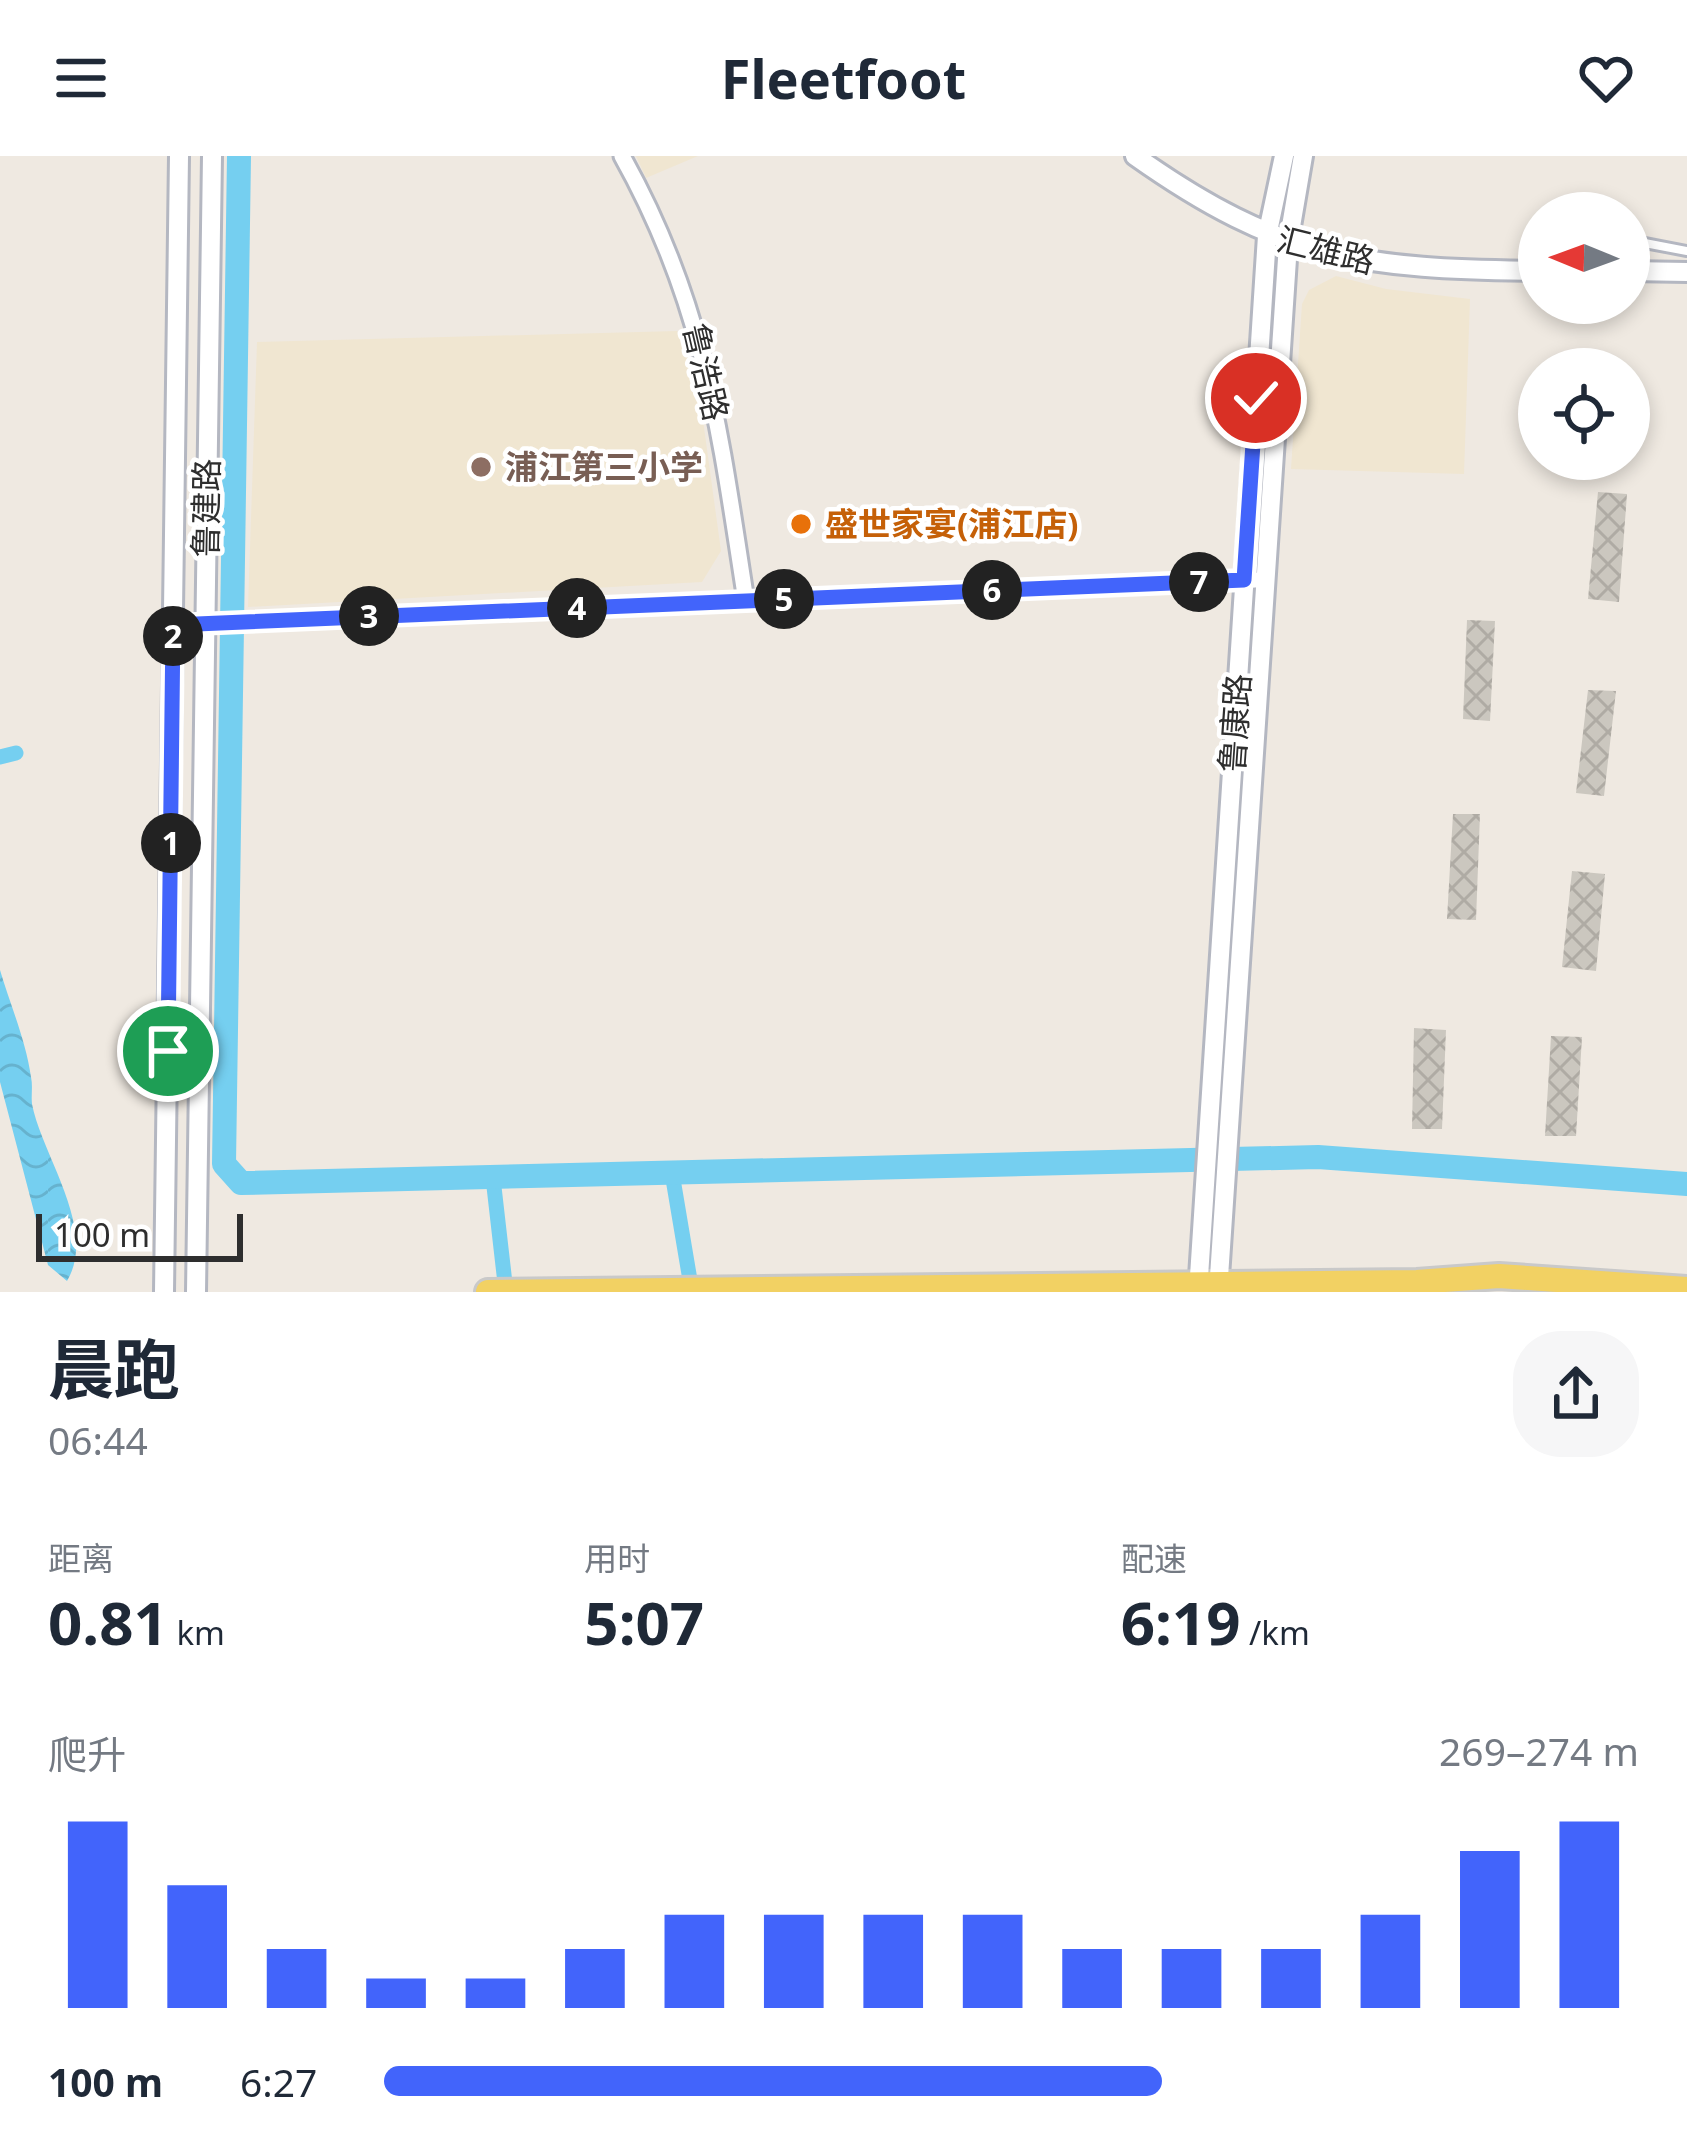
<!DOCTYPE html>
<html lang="zh">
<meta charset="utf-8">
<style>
body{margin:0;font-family:"Noto Sans","Noto Sans SC",sans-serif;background:#f6f6f7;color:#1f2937;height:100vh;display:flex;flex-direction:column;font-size:45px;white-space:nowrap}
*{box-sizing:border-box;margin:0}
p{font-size:39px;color:#747a83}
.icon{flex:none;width:66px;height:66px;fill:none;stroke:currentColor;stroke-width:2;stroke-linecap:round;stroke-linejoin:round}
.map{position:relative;height:1136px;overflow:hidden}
.details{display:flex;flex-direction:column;background:#fff;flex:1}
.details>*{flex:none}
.needle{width:78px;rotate:271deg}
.tools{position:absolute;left:1518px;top:36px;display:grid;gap:24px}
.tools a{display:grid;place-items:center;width:132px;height:132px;border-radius:50%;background:#fff;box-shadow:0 6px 18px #0003;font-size:60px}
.scale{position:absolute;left:36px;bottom:30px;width:207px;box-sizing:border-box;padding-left:12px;border:6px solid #2e2e2e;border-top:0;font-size:33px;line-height:42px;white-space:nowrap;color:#2e2e2e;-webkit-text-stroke:9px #fff;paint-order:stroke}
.pin{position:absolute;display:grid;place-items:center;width:102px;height:102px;color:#fff;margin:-51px;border:6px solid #fff;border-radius:50%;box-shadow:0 3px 12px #0007}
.km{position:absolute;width:60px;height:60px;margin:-30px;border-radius:50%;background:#222;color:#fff;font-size:33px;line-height:60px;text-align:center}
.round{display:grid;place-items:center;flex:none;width:126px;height:126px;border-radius:48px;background:#f6f6f7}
.head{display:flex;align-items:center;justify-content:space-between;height:204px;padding:0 48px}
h1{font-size:66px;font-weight:700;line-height:90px}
.metrics{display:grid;grid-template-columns:repeat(3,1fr);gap:18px;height:204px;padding:12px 48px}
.metrics div{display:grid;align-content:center}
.metrics b{font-size:60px;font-weight:700}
.metrics small{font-size:33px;font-weight:400}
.metrics p{font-size:33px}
.chart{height:336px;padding:24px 48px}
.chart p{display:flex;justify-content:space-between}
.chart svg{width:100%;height:216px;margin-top:12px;stroke:#4264fb;stroke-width:6}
ul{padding:0 48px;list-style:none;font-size:39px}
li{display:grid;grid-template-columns:192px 144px 1fr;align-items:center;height:90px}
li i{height:30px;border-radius:15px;background:#4264fb}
header{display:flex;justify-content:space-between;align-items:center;height:156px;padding:0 48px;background:#fff;font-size:54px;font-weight:700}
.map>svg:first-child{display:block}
.education{fill:#f0e6d1}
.water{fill:url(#water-waves)}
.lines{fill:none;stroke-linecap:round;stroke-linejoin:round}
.canal{stroke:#75cff0;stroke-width:15}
.river{stroke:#75cff0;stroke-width:24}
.building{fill:url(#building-cross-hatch)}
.service-casing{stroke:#b4b7c1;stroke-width:14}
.minor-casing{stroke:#b4b7c1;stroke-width:21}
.tertiary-casing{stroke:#b4b7c1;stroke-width:24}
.primary-casing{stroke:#c9c9c9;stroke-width:30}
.service{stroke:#fff;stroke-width:8}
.minor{stroke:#fff;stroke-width:15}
.tertiary{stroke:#fff;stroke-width:18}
.primary{stroke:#f2d163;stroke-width:24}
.route-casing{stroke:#fff;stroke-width:24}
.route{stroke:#4264fb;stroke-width:15}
.education-dot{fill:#8d6e63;stroke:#fff;stroke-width:4.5}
.food-dot{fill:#e8710a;stroke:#fff;stroke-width:4.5}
.labels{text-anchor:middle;stroke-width:9;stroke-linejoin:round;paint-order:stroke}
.street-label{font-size:33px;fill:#2e2e2e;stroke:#fff}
.education-label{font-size:33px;font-weight:bold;fill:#785e54;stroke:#fff;text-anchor:start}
.food-label{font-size:33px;font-weight:bold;fill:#c56008;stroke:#fff;text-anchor:start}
</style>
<header><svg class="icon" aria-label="menu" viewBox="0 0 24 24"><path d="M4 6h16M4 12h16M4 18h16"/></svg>Fleetfoot<svg class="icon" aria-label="heart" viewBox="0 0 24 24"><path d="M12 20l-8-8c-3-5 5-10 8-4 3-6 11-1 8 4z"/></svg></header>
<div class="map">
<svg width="1687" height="1136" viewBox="0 0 1687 1136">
<defs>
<pattern id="water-waves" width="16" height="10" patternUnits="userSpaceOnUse" patternTransform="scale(3)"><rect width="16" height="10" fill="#75cff0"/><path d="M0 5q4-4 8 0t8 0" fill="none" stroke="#66b2ce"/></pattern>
<pattern id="building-cross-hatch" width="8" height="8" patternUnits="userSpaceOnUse" patternTransform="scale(3)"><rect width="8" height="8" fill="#cbc7bf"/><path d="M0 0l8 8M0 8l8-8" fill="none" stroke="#afaba4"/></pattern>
</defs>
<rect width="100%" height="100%" fill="#efe9e1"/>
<!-- education -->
<path class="education" d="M 636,0 L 698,0 L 646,22 Z
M 1336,120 L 1386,133 L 1470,143 L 1464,318 L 1291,313 L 1302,148 L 1309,134 Z
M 677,175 L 698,228 L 721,395 L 702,426 L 248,451 L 257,186 Z"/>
<!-- water -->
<path class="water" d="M 0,814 C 10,848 26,885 31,921 C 33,930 31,939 32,948 C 42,1000 98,1073 67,1125 L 48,1109 L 0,926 Z"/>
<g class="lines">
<!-- canal -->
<path class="canal" d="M 0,601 L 16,597
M 672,1017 L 692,1136
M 493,1022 L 506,1136"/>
<!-- river -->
<path class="river" d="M 239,0 L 224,1008 L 241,1027 L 1318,1001 L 1687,1028"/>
</g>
<!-- building -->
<path class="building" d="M 1598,336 L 1627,338 L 1619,446 L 1588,443 Z
M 1467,464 L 1495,465 L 1490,565 L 1463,563 Z
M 1588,534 L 1616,535 L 1604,640 L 1576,637 Z
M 1453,658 L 1480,658 L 1476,764 L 1447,763 Z
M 1572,715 L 1605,718 L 1596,815 L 1562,811 Z
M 1414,872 L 1446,874 L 1442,973 L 1412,973 Z
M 1551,880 L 1582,881 L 1576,980 L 1545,980 Z"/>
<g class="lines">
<defs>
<path id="service" d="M 1629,84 L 1687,95"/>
<path id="minor" d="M 622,0 C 706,150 720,278 746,445
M 173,469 L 1255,424"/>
<path id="tertiary" d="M 1135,0 C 1282,104 1364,113 1539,115
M 1629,115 L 1687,116
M 164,1136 L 179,0
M 196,1136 L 212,0
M 1198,1136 L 1267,80 L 1284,0
M 1218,1136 L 1288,88 L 1303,0"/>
<path id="primary" d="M 488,1136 L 1417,1126 L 1499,1120 L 1687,1133"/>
</defs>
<!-- service casing -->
<use href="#service" class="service-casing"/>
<!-- minor casing -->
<use href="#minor" class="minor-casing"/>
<!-- tertiary casing -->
<use href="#tertiary" class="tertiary-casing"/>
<!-- primary casing -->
<use href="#primary" class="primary-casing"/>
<!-- service -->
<use href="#service" class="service"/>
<!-- minor -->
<use href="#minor" class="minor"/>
<!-- tertiary -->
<use href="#tertiary" class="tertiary"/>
<!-- primary -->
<use href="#primary" class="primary"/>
</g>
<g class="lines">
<defs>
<path id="route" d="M 168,895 L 173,469 L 1244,424 L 1256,242"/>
</defs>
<!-- route casing -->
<use href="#route" class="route-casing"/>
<!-- route -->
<use href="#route" class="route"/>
</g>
<!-- markers -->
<circle class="education-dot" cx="481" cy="311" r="12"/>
<circle class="food-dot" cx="801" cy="368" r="12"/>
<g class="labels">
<!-- street labels -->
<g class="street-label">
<text transform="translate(1326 94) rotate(14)" y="12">汇雄路</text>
<text transform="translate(706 216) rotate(77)" y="12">鲁浩路</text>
<text transform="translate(206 352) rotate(-89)" y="12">鲁建路</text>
<text transform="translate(1235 567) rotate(-86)" y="12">鲁康路</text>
</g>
<!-- education labels -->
<g class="education-label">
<text x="505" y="323">浦江第三小学</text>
</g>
<!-- food labels -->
<g class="food-label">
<text x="825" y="380">盛世家宴(浦江店)</text>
</g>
</g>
</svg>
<div class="tools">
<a><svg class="needle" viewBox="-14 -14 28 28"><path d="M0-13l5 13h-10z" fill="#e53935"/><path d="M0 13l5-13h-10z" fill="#747a83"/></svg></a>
<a><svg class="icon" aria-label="locate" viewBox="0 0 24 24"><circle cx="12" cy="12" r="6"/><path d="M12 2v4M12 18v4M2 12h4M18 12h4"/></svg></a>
</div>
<div class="scale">100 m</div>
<div class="pin" style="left:168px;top:895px;background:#1e9e55"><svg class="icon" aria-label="arrive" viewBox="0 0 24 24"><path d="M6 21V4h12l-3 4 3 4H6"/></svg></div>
<div class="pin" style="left:1256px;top:242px;background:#d93025"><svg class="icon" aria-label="check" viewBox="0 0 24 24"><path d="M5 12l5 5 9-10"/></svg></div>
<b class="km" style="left:171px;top:687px">1</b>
<b class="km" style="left:173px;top:480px">2</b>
<b class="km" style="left:369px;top:460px">3</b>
<b class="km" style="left:577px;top:452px">4</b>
<b class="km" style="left:784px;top:443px">5</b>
<b class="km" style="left:992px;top:434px">6</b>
<b class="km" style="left:1199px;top:426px">7</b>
</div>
<section class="details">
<div class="head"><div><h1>晨跑</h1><p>06:44</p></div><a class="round"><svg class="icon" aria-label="share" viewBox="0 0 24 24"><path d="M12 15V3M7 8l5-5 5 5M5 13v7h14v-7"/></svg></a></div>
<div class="metrics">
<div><p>距离</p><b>0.81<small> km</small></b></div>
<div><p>用时</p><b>5:07</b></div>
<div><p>配速</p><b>6:19<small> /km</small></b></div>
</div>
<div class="chart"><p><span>爬升</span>269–274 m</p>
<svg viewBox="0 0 160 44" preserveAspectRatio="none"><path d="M5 44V6M15 44V19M25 44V32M35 44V38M45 44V38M55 44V32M65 44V25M75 44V25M85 44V25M95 44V25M105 44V32M115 44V32M125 44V32M135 44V25M145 44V12M155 44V6"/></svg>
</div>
<ul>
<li><b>100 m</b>6:27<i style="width:62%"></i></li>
</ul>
</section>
